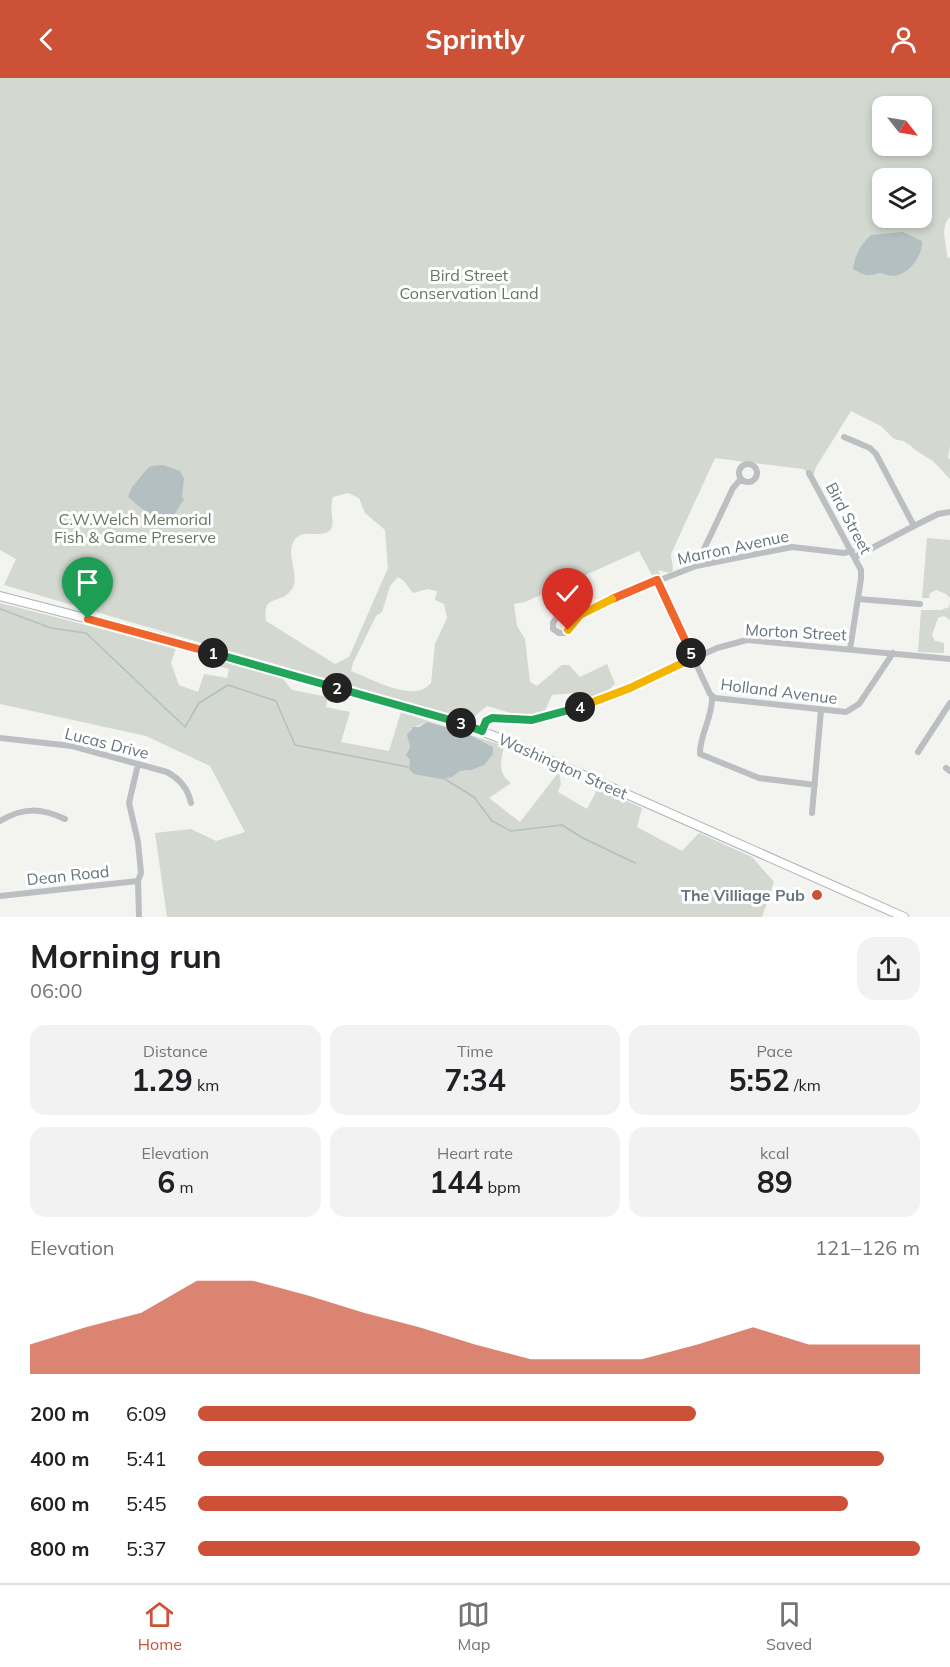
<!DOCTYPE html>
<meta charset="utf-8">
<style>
body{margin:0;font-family:Mulish,sans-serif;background:#f2f2f2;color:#202124;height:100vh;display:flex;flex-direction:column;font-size:22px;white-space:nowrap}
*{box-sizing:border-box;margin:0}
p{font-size:20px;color:#757577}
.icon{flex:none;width:33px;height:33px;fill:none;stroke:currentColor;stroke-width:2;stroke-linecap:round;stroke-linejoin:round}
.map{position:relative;height:839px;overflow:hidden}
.details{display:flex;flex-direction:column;background:#fff;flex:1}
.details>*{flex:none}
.needle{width:39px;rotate:121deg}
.tools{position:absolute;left:872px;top:18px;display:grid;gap:12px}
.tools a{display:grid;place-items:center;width:60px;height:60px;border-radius:12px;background:#fff;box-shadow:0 3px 9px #0003;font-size:30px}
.pin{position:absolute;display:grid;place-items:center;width:51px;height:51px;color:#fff;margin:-62px -26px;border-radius:50% 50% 50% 0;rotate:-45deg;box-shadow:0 0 6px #0007}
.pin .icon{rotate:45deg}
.km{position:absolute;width:30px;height:30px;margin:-15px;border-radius:50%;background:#222;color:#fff;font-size:16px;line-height:30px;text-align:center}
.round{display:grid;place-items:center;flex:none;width:63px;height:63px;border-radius:18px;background:#f2f2f2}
.overview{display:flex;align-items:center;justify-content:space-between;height:102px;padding:0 30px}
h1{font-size:33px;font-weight:700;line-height:45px}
.stats{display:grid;grid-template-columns:repeat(3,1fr);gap:9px;height:102px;padding:6px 30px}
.stats div{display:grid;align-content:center;border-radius:15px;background:#f2f2f2;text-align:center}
.stats b{font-size:30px;font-weight:700}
.stats small{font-size:16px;font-weight:400}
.stats p{font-size:16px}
.chart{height:168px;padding:12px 30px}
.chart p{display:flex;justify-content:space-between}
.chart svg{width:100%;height:108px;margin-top:6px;fill:#cc5137;opacity:.7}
ul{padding:0 30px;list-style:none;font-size:20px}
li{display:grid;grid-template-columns:96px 72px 1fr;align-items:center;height:45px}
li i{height:15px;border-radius:8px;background:#cc5137}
header{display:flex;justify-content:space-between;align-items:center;height:78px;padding:0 30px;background:#cc5137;color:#fff;font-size:27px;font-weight:700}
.tab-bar{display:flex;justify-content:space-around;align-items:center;height:84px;border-top:2px solid #e0e0e0;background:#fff;font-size:16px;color:#757577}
.tab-bar a{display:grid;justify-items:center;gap:3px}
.tab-bar .selected{color:#cc5137}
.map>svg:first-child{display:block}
.green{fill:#d3d8d0;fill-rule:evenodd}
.water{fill:#b4bfc2}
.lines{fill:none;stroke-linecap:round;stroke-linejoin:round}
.stream{stroke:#b4bfc2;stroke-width:1.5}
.major-casing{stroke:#afb3b6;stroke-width:10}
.minor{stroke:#bbbfc1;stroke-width:6}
.major{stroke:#fff;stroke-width:8}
.split-1-casing{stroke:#fff;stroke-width:12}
.split-2-casing{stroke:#fff;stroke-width:12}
.split-3-casing{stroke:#fff;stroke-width:12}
.split-4-casing{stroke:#fff;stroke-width:12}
.split-5-casing{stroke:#fff;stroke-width:12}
.split-6-casing{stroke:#fff;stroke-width:12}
.split-7-casing{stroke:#fff;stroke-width:12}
.split-1{stroke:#f0652b;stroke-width:8}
.split-2{stroke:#22a559;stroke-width:8}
.split-3{stroke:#22a559;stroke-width:8}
.split-4{stroke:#22a559;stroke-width:8}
.split-5{stroke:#f5b400;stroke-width:8}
.split-6{stroke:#f0652b;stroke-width:8}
.split-7{stroke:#f5b400;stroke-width:8}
.poi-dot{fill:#cc5137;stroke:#fff;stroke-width:2}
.labels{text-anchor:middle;stroke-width:6;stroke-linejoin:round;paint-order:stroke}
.park-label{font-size:16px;fill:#687564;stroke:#fff}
.street-label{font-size:16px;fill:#66747d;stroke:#fff}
.poi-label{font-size:16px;font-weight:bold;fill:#66747d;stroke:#fff;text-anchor:end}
</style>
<header><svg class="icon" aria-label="back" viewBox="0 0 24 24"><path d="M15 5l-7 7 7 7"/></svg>Sprintly<svg class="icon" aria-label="person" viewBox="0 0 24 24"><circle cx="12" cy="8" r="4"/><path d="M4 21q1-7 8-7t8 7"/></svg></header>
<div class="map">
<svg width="950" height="839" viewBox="0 0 950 839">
<rect width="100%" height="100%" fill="#f3f3f0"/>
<!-- green -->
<path class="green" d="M 0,0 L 950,0 L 950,139 C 939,150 947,165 947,179 L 950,180 L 950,368 L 948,380 L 950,381 L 950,401 L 933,383 L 915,372 L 910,367 L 903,363 L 894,361 L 881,348 L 851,333 L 816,389 L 814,396 L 807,399 L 806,393 L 803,391 L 715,380 L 671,476 L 673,492 L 670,495 L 658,492 L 660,496 L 653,499 L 639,473 L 525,524 L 514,526 L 517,548 L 525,561 L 530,604 L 537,608 L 562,587 L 569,587 L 580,599 L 607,586 L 615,606 L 595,624 L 574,615 L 552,617 L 543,637 L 528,640 L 487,628 L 469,643 L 4,507 L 16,481 L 0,472 ZM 882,28 L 921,28 L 921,68 L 882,68 ZM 882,100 L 921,100 L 921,140 L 882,140 ZM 348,415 L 359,420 L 365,435 L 385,452 L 388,490 L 349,579 L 335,586 L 266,543 C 262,514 281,528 292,511 C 301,496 283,475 296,460 C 306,450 322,462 331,451 C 335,445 329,430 333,419 ZM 398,499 L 404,503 L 413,515 L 427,511 L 437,513 L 435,522 L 444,526 L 447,540 L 435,566 L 431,605 C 414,626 372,601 351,593 L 353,585 L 376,538 L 382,534 L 390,508 Z
M 927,460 L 950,462 L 950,520 L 946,516 L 936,512 L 930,515 L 929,520 L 922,520 Z
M 0,525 L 176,570 L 171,585 L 179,607 L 198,614 L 204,596 L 227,600 L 229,591 L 210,586 L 212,581 L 280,597 L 292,612 L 328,619 L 326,629 L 350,634 L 341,664 L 389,673 L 401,634 L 504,668 C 501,683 497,695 511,705 L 489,720 L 520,744 L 559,694 L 561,706 L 558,714 L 587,731 L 598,710 L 642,730 L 637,749 L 682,773 L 699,755 L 752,779 L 774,804 L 762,839 L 167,839 L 155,755 L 191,751 L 216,763 L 245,754 L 210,688 L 146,658 L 0,626 ZM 427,644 L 450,650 L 456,657 L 472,658 L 493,669 L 471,692 L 460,693 L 452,698 L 409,691 L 410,682 L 407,677 L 410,671 L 410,651 Z
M 950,525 L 950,542 L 944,538 L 938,540 L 932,557 L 935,563 L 944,565 L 944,575 L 918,574 L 921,532 L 941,532 L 949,529 Z"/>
<!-- water -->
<path class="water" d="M 903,154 L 922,163 C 923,177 910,196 894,198 C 890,198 885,196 880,195 C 877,195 874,197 871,197 C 865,198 858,194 853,191 C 855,177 861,166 871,157 Z
M 163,387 L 180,393 L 184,400 L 182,419 L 184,421 L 174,437 L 169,440 L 165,437 C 152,441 137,427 128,419 L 132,409 L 148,390 L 152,388 Z
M 427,644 L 450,650 L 456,657 L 472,658 L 493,669 L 493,676 L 484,687 L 471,692 L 460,693 L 452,699 L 441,701 L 414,696 L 409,691 L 410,682 L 406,677 C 413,667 409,666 407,657 L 413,649 L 419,649 Z"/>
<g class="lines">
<!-- stream -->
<path class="stream" d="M 0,531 L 51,550 L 86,555 L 185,649 L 199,625 L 228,607 L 276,623 L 295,667 L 408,689
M 443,700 L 474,719 L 492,743 L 511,753 L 562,747 L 581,759 L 635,785"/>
<defs>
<path id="major" d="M 0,518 L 155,558 L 466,647 L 509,664 L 904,839"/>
</defs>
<!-- major casing -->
<use href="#major" class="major-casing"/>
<!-- minor -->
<path class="minor" d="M 844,359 L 870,370 L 876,376 L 914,448 L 855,479
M739 395a9 9 0 1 1 18 0a9 9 0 1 1-18 0Z
M 809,395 L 861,492 L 861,501 L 850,571
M 914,448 L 938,436 L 950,434
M 696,488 L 733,410 L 741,401
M 657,502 L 710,616 L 715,620 L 846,634 L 859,626 L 893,575
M 858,521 L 920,526
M 580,537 L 557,539 L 553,545 L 553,551 L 559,555 L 565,555 L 580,537 L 619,518 L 696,488 L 792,469 L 844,475 L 852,473
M 712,619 C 713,639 699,658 700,676 L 759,700 L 815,707
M 482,653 L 486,643 L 492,640 L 529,643 L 568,633 L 630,610 L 717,570 L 747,562 L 950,581
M 0,660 L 72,668 L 167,694 C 180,701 188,710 191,725
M 918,674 L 950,625
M 138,686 L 129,725 L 138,764 L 141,795 L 138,803 L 139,839
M 946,690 L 950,693
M 812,735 L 821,632
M 0,743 C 23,729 41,730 65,741
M 0,818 L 138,803"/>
<!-- major -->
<use href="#major" class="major"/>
</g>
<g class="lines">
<defs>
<path id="split-1" d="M 88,541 L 213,575"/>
<path id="split-2" d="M 213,575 L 337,610"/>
<path id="split-3" d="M 337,610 L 461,645"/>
<path id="split-4" d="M 461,645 L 482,653 L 486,643 L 492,640 L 532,642 L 580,629"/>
<path id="split-5" d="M 580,629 L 630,610 L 693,580 L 691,575"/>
<path id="split-6" d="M 612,521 L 657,502 L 691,575"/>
<path id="split-7" d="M 568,552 L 580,537 L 612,521"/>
</defs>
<!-- split-1 casing -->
<use href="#split-1" class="split-1-casing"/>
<!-- split-2 casing -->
<use href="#split-2" class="split-2-casing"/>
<!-- split-3 casing -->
<use href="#split-3" class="split-3-casing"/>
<!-- split-4 casing -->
<use href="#split-4" class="split-4-casing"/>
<!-- split-5 casing -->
<use href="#split-5" class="split-5-casing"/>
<!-- split-6 casing -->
<use href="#split-6" class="split-6-casing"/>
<!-- split-7 casing -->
<use href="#split-7" class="split-7-casing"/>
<!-- split-1 -->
<use href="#split-1" class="split-1"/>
<!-- split-2 -->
<use href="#split-2" class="split-2"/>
<!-- split-3 -->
<use href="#split-3" class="split-3"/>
<!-- split-4 -->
<use href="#split-4" class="split-4"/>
<!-- split-5 -->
<use href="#split-5" class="split-5"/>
<!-- split-6 -->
<use href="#split-6" class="split-6"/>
<!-- split-7 -->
<use href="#split-7" class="split-7"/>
</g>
<!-- markers -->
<circle class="poi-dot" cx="817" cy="817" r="6"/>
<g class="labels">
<!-- park labels -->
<g class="park-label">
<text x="469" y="203">Bird Street<tspan x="469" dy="18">Conservation Land</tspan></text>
<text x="135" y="447">C.W.Welch Memorial<tspan x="135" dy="18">Fish &amp; Game Preserve</tspan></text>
</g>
<!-- street labels -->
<g class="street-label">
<text transform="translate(849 440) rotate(62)" y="6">Bird Street</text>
<text transform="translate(733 469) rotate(-12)" y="6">Marron Avenue</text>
<text transform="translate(796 554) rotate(3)" y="6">Morton Street</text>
<text transform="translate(779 613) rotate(7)" y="6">Holland Avenue</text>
<text transform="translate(107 665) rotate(14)" y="6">Lucas Drive</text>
<text transform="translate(563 688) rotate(24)" y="6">Washington Street</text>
<text transform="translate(68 797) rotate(-6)" y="6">Dean Road</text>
</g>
<!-- poi labels -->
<g class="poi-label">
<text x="805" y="823">The Villiage Pub</text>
</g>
</g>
</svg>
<div class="tools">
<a><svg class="needle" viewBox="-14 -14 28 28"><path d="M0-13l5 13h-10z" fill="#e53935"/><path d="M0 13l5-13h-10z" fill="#757577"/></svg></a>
<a><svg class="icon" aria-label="layers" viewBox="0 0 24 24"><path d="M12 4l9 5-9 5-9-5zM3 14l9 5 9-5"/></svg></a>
</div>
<div class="pin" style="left:88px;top:541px;background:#1e9e55"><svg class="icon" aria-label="arrive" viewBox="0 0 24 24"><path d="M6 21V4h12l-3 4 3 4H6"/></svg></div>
<div class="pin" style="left:568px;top:552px;background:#d93025"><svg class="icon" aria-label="check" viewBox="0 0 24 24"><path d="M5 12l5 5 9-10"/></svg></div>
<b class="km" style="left:213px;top:575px">1</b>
<b class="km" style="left:337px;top:610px">2</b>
<b class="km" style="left:461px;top:645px">3</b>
<b class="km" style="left:580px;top:629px">4</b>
<b class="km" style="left:691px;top:575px">5</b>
</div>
<section class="details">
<div class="overview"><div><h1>Morning run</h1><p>06:00</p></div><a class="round"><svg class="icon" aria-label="share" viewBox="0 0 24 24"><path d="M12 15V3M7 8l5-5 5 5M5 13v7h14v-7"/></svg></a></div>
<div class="stats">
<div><p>Distance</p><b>1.29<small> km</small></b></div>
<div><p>Time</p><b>7:34</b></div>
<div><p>Pace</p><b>5:52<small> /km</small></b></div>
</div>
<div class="stats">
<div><p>Elevation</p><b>6<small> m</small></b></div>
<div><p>Heart rate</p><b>144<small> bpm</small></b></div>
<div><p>kcal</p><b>89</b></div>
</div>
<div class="chart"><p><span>Elevation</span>121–126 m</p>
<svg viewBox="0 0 160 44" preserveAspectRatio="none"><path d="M0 44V32L10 25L20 19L30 6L40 6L50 12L60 19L70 25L80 32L90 38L100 38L110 38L120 32L130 25L140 32L150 32L160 32V44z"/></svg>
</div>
<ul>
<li><b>200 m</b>6:09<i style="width:69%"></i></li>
<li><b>400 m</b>5:41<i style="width:95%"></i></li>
<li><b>600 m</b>5:45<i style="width:90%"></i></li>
<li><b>800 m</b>5:37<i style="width:100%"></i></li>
</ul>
</section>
<nav class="tab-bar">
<a class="selected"><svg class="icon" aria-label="home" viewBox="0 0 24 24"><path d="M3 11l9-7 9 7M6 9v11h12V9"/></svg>Home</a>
<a><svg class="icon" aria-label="map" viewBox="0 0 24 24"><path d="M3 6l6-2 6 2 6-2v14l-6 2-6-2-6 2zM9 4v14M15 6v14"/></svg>Map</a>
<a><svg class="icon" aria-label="saved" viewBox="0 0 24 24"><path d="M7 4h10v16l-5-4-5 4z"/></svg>Saved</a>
</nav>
